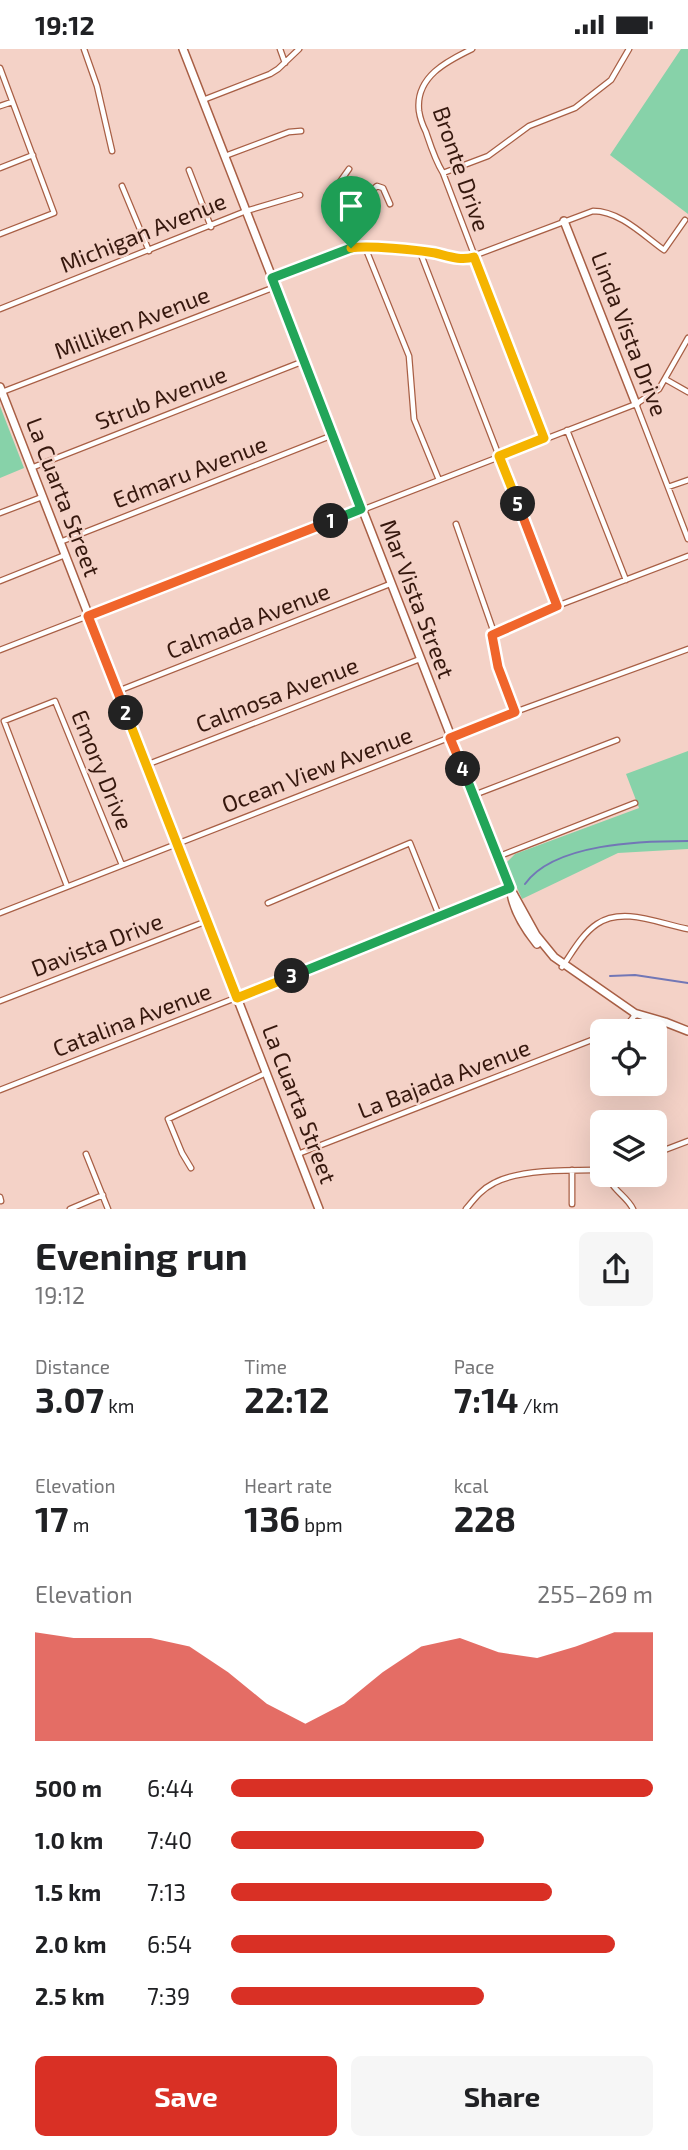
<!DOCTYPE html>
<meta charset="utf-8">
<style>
body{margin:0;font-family:"Exo 2",sans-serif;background:#f6f6f6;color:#202124;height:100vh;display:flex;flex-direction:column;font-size:26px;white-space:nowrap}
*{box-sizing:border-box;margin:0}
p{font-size:23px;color:#757577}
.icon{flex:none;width:38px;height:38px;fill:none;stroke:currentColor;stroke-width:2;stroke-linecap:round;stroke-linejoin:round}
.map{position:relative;height:1160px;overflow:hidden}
.sheet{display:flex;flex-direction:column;background:#fff;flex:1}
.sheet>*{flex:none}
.controls{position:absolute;left:590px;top:970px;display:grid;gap:14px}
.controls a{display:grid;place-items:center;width:77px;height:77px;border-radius:10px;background:#fff;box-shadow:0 7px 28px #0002;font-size:35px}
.pin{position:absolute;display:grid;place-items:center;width:60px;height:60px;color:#fff;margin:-72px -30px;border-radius:50% 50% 50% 0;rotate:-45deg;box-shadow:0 0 7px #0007}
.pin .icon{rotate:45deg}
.km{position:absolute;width:35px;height:35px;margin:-18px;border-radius:50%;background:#222;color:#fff;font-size:19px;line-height:35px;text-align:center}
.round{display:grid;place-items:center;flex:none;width:74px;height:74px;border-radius:10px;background:#f6f6f6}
.overview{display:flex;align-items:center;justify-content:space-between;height:119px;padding:0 35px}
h1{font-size:38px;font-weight:700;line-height:52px}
.metrics{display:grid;grid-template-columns:repeat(3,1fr);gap:10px;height:119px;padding:7px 35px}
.metrics div{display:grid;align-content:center}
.metrics b{font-size:35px;font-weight:700}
.metrics small{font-size:19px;font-weight:400}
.metrics p{font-size:19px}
.chart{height:196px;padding:14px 35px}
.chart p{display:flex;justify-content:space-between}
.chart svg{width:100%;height:126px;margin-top:7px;fill:#d93025;opacity:.7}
.action{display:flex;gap:14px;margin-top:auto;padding:14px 35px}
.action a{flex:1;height:80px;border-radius:10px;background:#d93025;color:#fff;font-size:28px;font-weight:700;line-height:80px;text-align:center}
.action a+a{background:#f6f6f6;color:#202124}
ul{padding:0 35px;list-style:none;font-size:23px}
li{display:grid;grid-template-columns:112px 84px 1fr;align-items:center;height:52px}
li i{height:18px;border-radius:9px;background:#d93025}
.status{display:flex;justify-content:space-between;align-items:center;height:49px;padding:0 35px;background:#fff;direction:ltr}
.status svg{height:19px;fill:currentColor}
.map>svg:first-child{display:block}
.green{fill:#87d2a9}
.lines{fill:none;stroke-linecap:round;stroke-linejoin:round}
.stream{stroke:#7277b6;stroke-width:2}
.street-casing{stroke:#a85f45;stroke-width:7}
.secondary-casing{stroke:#a85f45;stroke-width:10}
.street{stroke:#fff;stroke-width:4.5}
.secondary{stroke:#fff;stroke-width:7}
.split-1-casing{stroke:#fff;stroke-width:14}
.split-2-casing{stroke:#fff;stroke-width:14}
.split-3-casing{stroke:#fff;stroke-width:14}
.split-4-casing{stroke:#fff;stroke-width:14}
.split-5-casing{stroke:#fff;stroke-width:14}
.split-6-casing{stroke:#fff;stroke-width:14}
.split-1{stroke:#22a559;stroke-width:9}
.split-2{stroke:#f0652b;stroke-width:9}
.split-3{stroke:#f5b400;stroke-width:9}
.split-4{stroke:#22a559;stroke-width:9}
.split-5{stroke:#f0652b;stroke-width:9}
.split-6{stroke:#f5b400;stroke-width:9}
.labels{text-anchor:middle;stroke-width:5;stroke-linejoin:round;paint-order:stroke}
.street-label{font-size:23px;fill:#36180e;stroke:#f4d2c7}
</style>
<div class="status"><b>19:12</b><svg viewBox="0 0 49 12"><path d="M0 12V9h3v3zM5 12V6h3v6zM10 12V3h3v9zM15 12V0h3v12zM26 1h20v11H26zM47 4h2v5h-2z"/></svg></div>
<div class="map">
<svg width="688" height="1160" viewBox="0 0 688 1160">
<rect width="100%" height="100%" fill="#f4d2c7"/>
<!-- green -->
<path class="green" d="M 681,0 L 688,0 L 688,165 L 610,106 Z
M 0,357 L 24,419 L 0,429 Z
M 688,702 L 688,800 L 618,804 L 522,850 L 506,814 L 515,805 L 639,759 L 626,725 Z"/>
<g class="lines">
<!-- stream -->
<path class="stream" d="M 525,835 C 554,794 642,792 688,792
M 610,927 L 635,926 L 688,934"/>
<defs>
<path id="street" d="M 84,0 L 97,37 L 112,102
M 280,0 L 285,14
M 472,0 C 447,12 415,28 419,62 C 420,69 423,77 426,83 C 431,98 435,111 443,124 L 544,389
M 0,19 L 54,164 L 0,185
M 203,51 L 270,25 L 278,20 L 299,0
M 0,57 L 12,53
M 225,107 L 289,83 L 301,82
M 0,119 L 33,106
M 349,120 L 332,144 L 351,199
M 189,121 L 211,178
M 443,124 L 488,107 L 529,77 L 575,59 L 611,31 L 629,0
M 122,137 L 149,202
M 343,176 L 363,149 L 377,137 L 383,139 L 390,155
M 365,198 L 409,307 L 414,370 L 439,431
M 420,203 L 557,557
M 272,229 L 357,198 L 433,204 L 460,210 L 468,209 L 593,162 C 620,162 643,186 664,201 L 685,171
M 0,260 L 246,162 L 300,146
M 665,330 L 688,343
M 2,343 L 275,238
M 636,355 L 688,490
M 567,381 L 626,531
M 31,419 L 304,312
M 668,438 L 688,431
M 0,464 L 42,448
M 456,475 L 492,578 L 498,618 L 515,663
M 60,493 L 333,386
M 0,532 L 65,506
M 492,586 L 557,557 L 688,507
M 0,601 L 636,355 L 659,340 L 688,289
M 118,642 L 390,535
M 146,716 L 420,610
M 474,746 L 617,691
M 497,808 L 635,754
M 67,837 L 4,672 L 55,652 L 122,816
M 268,854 L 410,794 L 440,869
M 0,864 L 515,663 L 688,600
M 562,918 C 572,904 582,885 597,875 C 623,857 660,875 688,880
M 0,952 L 207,872
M 614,982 L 627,976 L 636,965
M 0,1041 L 440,869 L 510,840
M 86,1105 L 108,1160
M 298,1105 L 602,987
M 654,1105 L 688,1092
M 191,1119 L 182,1104 L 168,1070 L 266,1024
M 608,1125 C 611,1141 626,1146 633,1160
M 0,1148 L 1,1152
M 572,1155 L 572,1121
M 70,1160 L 103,1146
M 466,1160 C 475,1149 482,1140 494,1134 C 520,1120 572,1121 602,1121"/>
<path id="secondary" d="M 183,0 L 510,839 L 536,886 L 554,908 L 636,965
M 564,172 L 636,355
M 0,338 L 319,1160
M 511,844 C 514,863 525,880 537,895
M 634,964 L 665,973 L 688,982"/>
</defs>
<!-- street casing -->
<use href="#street" class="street-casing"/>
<!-- secondary casing -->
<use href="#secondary" class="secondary-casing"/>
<!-- street -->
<use href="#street" class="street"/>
<!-- secondary -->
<use href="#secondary" class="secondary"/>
</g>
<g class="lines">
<defs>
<path id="split-1" d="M 331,472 L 361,460 L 272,229 L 351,199"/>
<path id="split-2" d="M 126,664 L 88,567 L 331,472"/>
<path id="split-3" d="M 126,664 L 237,949 L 292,927"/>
<path id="split-4" d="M 292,927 L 510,839 L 463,720"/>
<path id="split-5" d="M 463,720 L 450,689 L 515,663 L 498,618 L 492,586 L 557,557 L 518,455"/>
<path id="split-6" d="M 351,199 C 368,196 417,201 435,204 C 448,207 460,212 474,208 L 544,389 L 499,407 L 518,455"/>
</defs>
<!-- split-1 casing -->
<use href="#split-1" class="split-1-casing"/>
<!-- split-2 casing -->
<use href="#split-2" class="split-2-casing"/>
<!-- split-3 casing -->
<use href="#split-3" class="split-3-casing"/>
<!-- split-4 casing -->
<use href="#split-4" class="split-4-casing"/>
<!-- split-5 casing -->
<use href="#split-5" class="split-5-casing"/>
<!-- split-6 casing -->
<use href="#split-6" class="split-6-casing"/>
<!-- split-1 -->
<use href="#split-1" class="split-1"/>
<!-- split-2 -->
<use href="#split-2" class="split-2"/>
<!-- split-3 -->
<use href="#split-3" class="split-3"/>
<!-- split-4 -->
<use href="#split-4" class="split-4"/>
<!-- split-5 -->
<use href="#split-5" class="split-5"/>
<!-- split-6 -->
<use href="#split-6" class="split-6"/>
</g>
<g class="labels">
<!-- street labels -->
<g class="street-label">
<text transform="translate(461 120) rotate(71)" y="8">Bronte Drive</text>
<text transform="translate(143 184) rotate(-22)" y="8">Michigan Avenue</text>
<text transform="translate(132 274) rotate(-21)" y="8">Milliken Avenue</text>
<text transform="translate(629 285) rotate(69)" y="8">Linda Vista Drive</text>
<text transform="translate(161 349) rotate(-21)" y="8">Strub Avenue</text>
<text transform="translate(190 423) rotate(-21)" y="8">Edmaru Avenue</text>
<text transform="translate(63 448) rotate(69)" y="8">La Cuarta Street</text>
<text transform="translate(417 550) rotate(69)" y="8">Mar Vista Street</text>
<text transform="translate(248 572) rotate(-21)" y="8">Calmada Avenue</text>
<text transform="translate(277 646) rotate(-21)" y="8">Calmosa Avenue</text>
<text transform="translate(102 721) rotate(68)" y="8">Emory Drive</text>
<text transform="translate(317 721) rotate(-21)" y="8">Ocean View Avenue</text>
<text transform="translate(97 896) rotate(-21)" y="8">Davista Drive</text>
<text transform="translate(132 971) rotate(-21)" y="8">Catalina Avenue</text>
<text transform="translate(444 1030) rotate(-21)" y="8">La Bajada Avenue</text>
<text transform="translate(299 1055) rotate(69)" y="8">La Cuarta Street</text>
</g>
</g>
</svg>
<div class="controls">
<a><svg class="icon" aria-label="locate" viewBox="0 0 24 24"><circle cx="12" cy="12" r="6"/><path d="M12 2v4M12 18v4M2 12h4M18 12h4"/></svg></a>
<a><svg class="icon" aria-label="layers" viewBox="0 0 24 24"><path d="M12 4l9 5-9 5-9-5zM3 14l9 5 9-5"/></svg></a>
</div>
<div class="pin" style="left:351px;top:199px;background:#1e9e55"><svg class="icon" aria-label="arrive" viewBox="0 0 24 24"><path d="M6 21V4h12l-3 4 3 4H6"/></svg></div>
<b class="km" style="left:331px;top:472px">1</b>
<b class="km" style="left:126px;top:664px">2</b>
<b class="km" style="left:292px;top:927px">3</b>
<b class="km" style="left:463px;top:720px">4</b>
<b class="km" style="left:518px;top:455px">5</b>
</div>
<section class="sheet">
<div class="overview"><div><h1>Evening run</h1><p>19:12</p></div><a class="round"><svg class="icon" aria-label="share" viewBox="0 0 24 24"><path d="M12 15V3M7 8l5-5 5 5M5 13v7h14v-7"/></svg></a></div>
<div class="metrics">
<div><p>Distance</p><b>3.07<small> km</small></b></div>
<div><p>Time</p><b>22:12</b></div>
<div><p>Pace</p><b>7:14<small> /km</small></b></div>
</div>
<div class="metrics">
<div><p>Elevation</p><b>17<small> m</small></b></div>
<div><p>Heart rate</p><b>136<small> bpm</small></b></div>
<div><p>kcal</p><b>228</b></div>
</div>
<div class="chart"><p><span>Elevation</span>255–269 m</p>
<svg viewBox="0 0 160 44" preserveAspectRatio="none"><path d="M0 44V6L10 8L20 8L30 8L40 11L50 20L60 31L70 38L80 31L90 20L100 11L110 8L120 13L130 15L140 11L150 6L160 6V44z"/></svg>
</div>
<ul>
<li><b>500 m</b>6:44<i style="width:100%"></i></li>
<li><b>1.0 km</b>7:40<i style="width:60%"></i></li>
<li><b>1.5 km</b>7:13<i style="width:76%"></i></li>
<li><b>2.0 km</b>6:54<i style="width:91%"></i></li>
<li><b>2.5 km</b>7:39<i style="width:60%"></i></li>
</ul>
<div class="action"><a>Save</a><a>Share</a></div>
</section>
